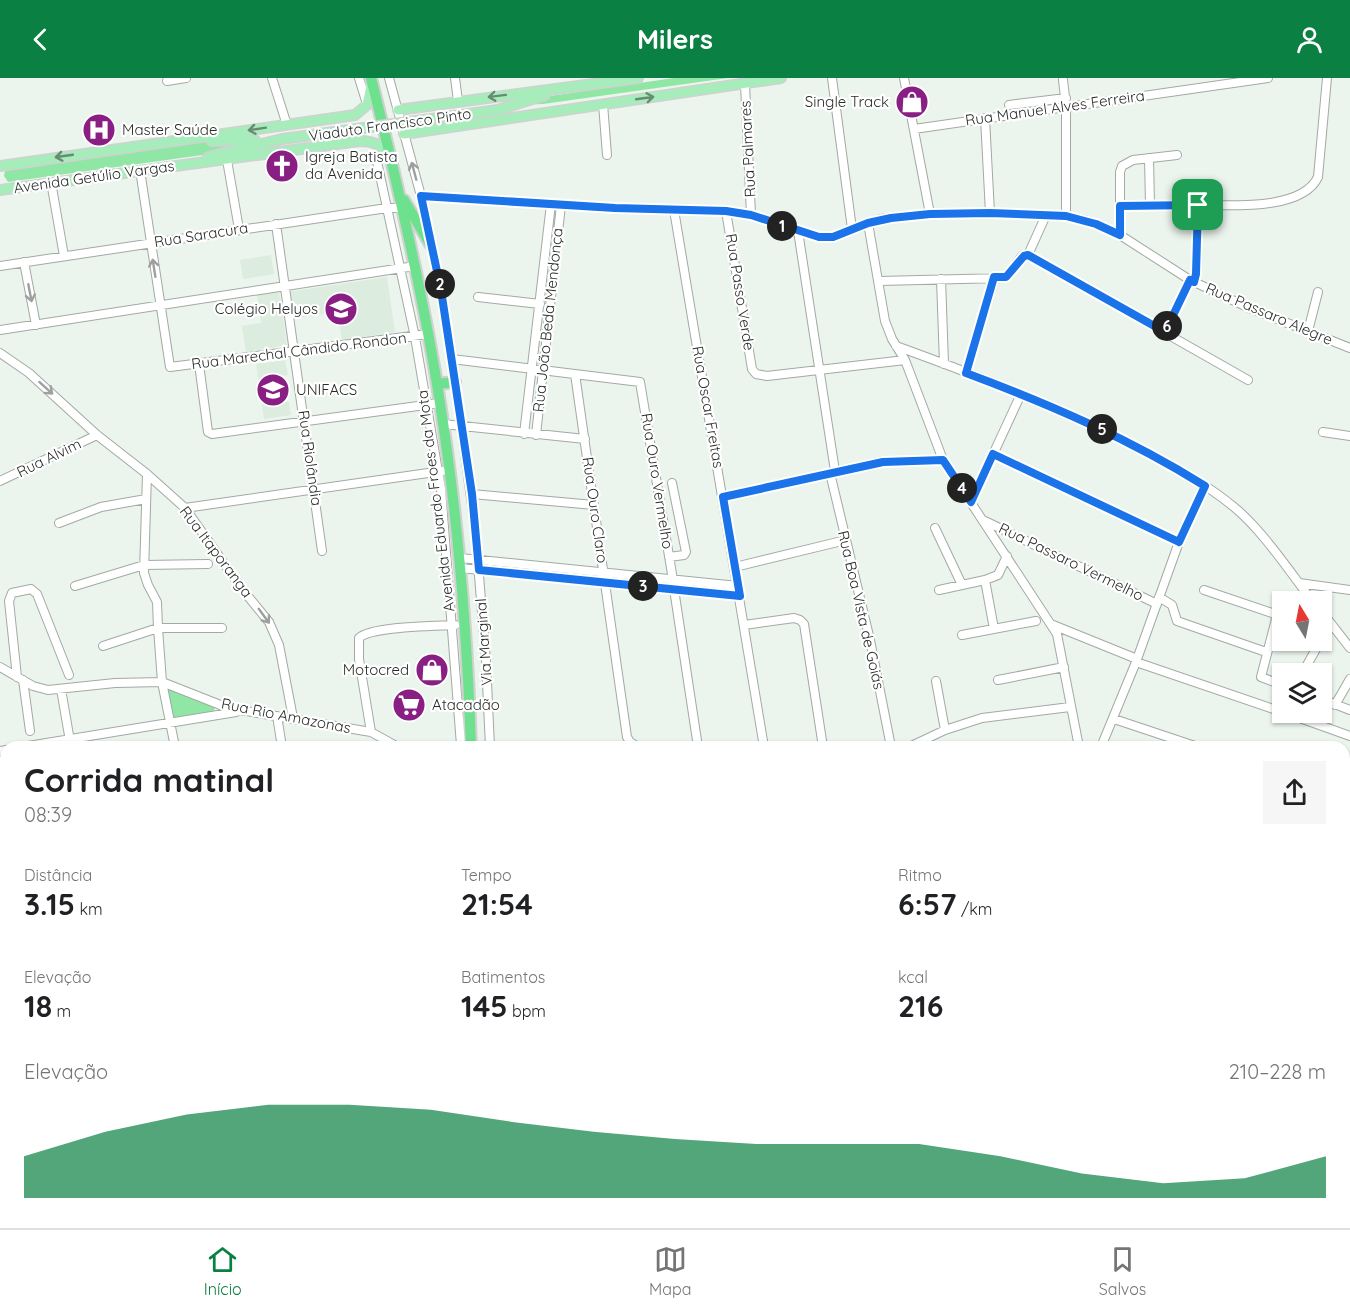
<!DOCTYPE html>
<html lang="pt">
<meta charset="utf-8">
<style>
body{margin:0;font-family:Quicksand,sans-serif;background:#f6f6f6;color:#202124;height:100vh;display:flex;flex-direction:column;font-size:22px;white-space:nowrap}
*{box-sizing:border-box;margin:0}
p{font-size:20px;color:#757577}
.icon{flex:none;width:33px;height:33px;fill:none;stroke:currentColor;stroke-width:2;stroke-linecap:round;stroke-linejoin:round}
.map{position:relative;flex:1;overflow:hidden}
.details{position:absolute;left:0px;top:663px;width:1350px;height:488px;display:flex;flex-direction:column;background:#fff;border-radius:18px 18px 0 0;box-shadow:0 2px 4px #0004}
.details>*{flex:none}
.needle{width:39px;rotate:350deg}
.buttons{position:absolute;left:1272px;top:513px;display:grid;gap:12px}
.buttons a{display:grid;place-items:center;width:60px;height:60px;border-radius:0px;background:#fff;box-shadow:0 2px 4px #0004;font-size:30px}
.pin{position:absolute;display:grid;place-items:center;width:51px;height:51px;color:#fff;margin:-26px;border-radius:12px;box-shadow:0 3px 9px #0006}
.km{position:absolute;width:30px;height:30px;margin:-15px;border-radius:50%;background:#222;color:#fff;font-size:16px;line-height:30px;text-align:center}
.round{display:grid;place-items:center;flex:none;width:63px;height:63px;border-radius:0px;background:#f6f6f6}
.overview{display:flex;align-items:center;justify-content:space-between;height:102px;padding:0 24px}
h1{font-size:33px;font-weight:800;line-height:45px}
.figures{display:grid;grid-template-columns:repeat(3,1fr);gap:9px;height:102px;padding:6px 24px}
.figures div{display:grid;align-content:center}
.figures b{font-size:30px;font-weight:800}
.figures small{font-size:16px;font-weight:400}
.figures p{font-size:16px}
.chart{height:168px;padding:12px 24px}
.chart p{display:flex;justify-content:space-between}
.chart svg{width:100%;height:108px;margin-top:6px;fill:#0b8043;opacity:.7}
header{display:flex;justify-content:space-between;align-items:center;height:78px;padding:0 24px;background:#0b8043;color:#fff;font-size:27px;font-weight:800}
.tabs{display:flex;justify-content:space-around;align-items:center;height:84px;border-top:2px solid #e0e0e0;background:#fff;font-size:16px;color:#757577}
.tabs a{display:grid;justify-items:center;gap:3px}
.tabs .current{color:#0b8043}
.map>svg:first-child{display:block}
.built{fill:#dcecdf}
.green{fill:#90e7a5}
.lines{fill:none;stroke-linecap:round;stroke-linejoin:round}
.minor-casing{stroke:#a2aaa3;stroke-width:10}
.major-casing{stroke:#d0d1d0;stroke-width:12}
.highway-casing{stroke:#d0d1d0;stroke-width:14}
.minor{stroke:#fff;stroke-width:8}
.major{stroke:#a7edbb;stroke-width:9}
.highway{stroke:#6de18e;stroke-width:10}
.major-bridge-casing{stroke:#d0d1d0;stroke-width:12;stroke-linecap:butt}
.major-bridge{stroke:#a7edbb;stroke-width:9}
.oneway{stroke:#688c72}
.oneway2{stroke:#9ea09f}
.route-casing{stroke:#fff;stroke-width:12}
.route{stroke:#1a73e8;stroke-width:8}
.labels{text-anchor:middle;stroke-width:4.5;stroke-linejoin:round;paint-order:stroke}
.poi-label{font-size:15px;fill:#282c29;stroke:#fff;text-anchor:start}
.street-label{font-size:15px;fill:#282c29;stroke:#fff}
</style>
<header><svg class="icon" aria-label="back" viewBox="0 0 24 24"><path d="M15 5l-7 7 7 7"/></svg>Milers<svg class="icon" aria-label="person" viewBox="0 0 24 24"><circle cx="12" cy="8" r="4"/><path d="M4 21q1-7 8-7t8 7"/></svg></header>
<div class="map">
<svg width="1350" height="1150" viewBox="0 0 1350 1150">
<rect width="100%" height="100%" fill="#ebf4ed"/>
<!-- built -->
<path class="built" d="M 271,177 L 274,196 L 243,201 L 240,182 Z
M 387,199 L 395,254 L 342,262 L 337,234 L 292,241 L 288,214 Z
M 279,214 L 287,267 L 246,274 L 242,248 L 261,245 L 257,217 Z
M 285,282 L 288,297 L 275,299 L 278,324 L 289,324 L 291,337 L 264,341 L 256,286 Z"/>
<!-- green -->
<path class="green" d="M 674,0 L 728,0 L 543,26 L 514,27 L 543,19 Z
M 214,62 L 237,67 L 210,76 L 8,104 L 4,98 L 5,93 Z
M 167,607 L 215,628 L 214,633 L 173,640 Z"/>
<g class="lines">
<defs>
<path id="minor" d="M 272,0 L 287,47
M 359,0 L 367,26
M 389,0 L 421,118 L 441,212 L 452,281 L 475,449 L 486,583 L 490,669
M 455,0 L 458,23
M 832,0 L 852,151
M 904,0 L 930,136
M 1063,2 L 1066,28 L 1066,138
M 167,3 L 186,0
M 745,6 L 751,137
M 603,26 L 607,77
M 1009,27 L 1066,20
M 985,40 L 990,135
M 914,51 L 1268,0
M 376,79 L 415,259 L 441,411 L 461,667
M 1149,80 L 1150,127
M 227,82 L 239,151
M 140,92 L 170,289 L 428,256
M 51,104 L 64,178
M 421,118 L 615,130 L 726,133 L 751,137 L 819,159 L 833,159 L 881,141 L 930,136 L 990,135 L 1066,138 L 1088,143 L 1120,157 L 1190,202 L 1247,229 L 1350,270
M 1120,128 C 1146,127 1173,126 1199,127 C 1230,127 1302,133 1318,99 L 1327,0
M 674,132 L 764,669
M 726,133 L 752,291 L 756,296 L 767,298 L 905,282
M 868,145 L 885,243 L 892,261 L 905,282 L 943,382 L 1057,556 L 1079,669
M 276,146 L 322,473
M 798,153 L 835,393
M 1120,157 L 1120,94 L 1122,88 L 1133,82 L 1177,77
M 1028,177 L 1248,302
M 1028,177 L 1046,137
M 24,184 L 36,247
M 0,188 L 387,130 L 403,130
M 941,201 L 944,286
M 879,203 L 1003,200 L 1009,196 L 1022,178 L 1028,177
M 1194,204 L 1197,192 L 1198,127
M 478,219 L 540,226
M 0,252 L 415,188
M 1308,253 L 1318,214
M 1165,254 L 1190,202
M 896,268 C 976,297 1056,328 1132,367 C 1167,385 1204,404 1234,429 C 1263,453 1290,494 1313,524
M 0,275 L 29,295 L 97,357 L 147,396 L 185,430 L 242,511 L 269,544 L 279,567 L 293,640
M 452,281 L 640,304 L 673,502
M 199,286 L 208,354 L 212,356 L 440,325
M 966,295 L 995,199
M 575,296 L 627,659 L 630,664 L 638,669
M 443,346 L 585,361
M 1323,354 L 1350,358
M 524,356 L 551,126
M 536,357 L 561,127
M 994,376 L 1179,464
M 830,395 L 870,562 L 891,669
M 0,403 L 97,357
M 472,416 L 594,427
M 723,419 L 883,384 L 943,382
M 971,424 L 1021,316
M 185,430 L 442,393
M 985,443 L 1157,526
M 59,445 L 101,429 L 146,421
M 935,450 L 962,507
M 669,479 L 684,477 L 686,474 L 672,405
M 460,480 L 738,508
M 735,489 L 846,462
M 460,490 L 740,518
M 985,502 L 994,551
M 1299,505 L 1350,512
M 75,508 L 144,487 L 208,486
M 674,511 L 698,669
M 939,512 L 985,502 L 998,497 L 1007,478
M 1204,512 L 1275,536 L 1276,541 L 1261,599 L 1282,607
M 1159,519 L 1172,527 L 1177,543 L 1266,574
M 1322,534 L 1350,570
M 744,547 L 794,540 L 800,542 L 804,546 L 823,669
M 1053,547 L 1137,581
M 962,557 L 1036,543
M 103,568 L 158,550 L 157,524 L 148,507 L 144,495 L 147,396
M 1136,584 L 1282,634
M 0,589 L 33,608 L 48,612 L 115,605 L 162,604 L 228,630 L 371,654 L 398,669
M 1302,596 L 1321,562
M 17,599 L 9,523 L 12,515 L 31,511 L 37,516 L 69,597
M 23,602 L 30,653
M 998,602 L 1064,589
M 936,603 L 945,652
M 61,611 L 71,669
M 1322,621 L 1350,632
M 1335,627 L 1350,601
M 1283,634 L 1350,658
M 277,638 L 282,669
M 1114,641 L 1198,669
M 371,654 L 359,581 L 359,560 C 371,548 436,548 455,547
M 22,669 L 236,634
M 175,669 L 162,604 L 158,550 L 222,550
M 909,669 L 945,652 L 982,640 L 1070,629
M 1101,669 L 1136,584 L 1179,464 L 1205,408
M 0,673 L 6,672
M 0,753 L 6,752
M 0,828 L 6,826
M 0,869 L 6,901
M 0,983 L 6,982
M 0,1059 L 6,1058
M 1344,1091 L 1350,1092
M 53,1144 L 54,1150
M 158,1144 L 159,1150
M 264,1144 L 265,1150
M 481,1144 L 495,1150
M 705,1144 L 721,1150
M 811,1144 L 813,1150
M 860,1144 L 876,1150
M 943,1144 L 959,1150
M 1179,1144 L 1183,1150
M 374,1150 L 407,1144
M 421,1150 L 422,1144
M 461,1150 L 462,1144
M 579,1150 L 581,1144
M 690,1150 L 692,1144
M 797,1150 L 799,1144
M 905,1150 L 907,1144
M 1124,1150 L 1126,1144"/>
<path id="major" d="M 398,32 L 638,0
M 498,32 L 545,17
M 404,56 L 781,0
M 212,63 L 255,62
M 208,79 L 282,61
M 0,88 L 355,37 L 367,27 L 371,8
M 0,112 L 359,63 C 375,63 383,67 390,82"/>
<path id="highway" d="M 371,0 C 398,107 423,215 440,325 C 458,439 467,554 471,669
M 404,122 L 430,166
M 437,306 L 455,304
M 444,1150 L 445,1144"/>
</defs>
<!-- minor casing -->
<use href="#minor" class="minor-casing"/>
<!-- major casing -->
<use href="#major" class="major-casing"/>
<!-- highway casing -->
<use href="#highway" class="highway-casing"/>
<!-- minor -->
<use href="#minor" class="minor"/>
<!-- major -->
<use href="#major" class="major"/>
<!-- highway -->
<use href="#highway" class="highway"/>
<defs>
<path id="major-bridge" d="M 282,61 L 498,32"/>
</defs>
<!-- major-bridge casing -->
<use href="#major-bridge" class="major-bridge-casing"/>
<!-- major-bridge -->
<use href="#major-bridge" class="major-bridge"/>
</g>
<!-- one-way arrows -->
<defs><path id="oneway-shaft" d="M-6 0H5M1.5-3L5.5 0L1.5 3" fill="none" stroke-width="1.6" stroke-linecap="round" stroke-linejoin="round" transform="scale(1.5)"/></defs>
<g class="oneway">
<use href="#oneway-shaft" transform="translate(497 18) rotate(173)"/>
<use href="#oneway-shaft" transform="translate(645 20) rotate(-8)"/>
<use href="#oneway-shaft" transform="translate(257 51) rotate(171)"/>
<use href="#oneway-shaft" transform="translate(64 78) rotate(172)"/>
</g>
<g class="oneway2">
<use href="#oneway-shaft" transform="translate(414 93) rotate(-105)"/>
<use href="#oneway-shaft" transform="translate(154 190) rotate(-99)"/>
<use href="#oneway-shaft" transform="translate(30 215) rotate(79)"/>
<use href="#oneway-shaft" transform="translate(46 310) rotate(42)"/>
<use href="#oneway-shaft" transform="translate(264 538) rotate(54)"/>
</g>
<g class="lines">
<defs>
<path id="route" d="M 421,118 L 615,130 L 726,133 L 751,137 L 819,159 L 833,159 L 868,145 L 891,140 L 930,136 L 990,135 L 1066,138 L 1096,146 L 1120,157 L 1120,128 L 1198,127 L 1196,196 L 1194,204 L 1190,202 L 1165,254 L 1028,177 L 1024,178 L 1006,199 L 994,199 L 966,295 C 1049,326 1130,361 1205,408 L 1179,464 L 993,376 L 971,424 L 943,382 L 883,384 L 723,419 L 740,518 L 479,492 L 472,416 L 441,212 Z"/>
</defs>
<!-- route casing -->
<use href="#route" class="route-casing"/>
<!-- route -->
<use href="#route" class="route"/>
</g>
<!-- icons -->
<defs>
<symbol id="shop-disc" viewBox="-11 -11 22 22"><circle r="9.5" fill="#891e83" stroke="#fff"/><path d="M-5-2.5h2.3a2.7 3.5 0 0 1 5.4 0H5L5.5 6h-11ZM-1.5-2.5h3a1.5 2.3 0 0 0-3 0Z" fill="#fff"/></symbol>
<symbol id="hospital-disc" viewBox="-11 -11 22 22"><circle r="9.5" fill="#891e83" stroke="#fff"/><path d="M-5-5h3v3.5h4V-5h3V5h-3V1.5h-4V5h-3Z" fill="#fff"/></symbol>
<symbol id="church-disc" viewBox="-11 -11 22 22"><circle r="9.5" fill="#891e83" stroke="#fff"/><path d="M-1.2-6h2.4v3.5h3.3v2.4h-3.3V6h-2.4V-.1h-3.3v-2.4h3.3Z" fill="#fff"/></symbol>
<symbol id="school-disc" viewBox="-11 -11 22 22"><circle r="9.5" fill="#891e83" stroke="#fff"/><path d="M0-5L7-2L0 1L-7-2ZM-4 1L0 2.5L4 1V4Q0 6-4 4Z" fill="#fff"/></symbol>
<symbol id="university-disc" viewBox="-11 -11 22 22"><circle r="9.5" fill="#891e83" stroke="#fff"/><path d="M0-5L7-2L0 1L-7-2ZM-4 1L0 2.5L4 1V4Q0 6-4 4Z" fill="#fff"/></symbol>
<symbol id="supermarket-disc" viewBox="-11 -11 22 22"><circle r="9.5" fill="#891e83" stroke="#fff"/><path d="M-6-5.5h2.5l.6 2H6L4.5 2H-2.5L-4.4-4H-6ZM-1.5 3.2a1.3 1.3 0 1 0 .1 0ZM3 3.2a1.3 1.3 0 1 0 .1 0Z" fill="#fff"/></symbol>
</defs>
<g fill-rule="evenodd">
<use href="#shop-disc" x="893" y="5" width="38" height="38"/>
<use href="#hospital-disc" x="80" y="33" width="38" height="38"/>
<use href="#church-disc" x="263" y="69" width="38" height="38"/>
<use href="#school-disc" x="322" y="212" width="38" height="38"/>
<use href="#university-disc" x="254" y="293" width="38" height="38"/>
<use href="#shop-disc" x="413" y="573" width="38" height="38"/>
<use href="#supermarket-disc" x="390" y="608" width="38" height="38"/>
</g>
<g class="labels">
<!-- poi labels -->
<g class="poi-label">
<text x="889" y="29" text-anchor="end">Single Track</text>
<text x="122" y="57">Master Saúde</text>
<text x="305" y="84">Igreja Batista<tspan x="305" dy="17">da Avenida</tspan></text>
<text x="318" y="236" text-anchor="end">Colégio Helyos</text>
<text x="296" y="317">UNIFACS</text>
<text x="409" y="597" text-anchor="end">Motocred</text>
<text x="432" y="632">Atacadão</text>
</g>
<!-- street labels -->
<g class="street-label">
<text transform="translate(1055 30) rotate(-8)" y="5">Rua Manuel Alves Ferreira</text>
<text transform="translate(390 47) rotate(-8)" y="5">Viaduto Francisco Pinto</text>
<text transform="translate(748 71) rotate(-93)" y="5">Rua Palmares</text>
<text transform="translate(94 99) rotate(-8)" y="5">Avenida Getúlio Vargas</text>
<text transform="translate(201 157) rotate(-9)" y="5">Rua Saracura</text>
<text transform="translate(740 214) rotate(81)" y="5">Rua Passo Verde</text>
<text transform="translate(1269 236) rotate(23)" y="5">Rua Passaro Alegre</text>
<text transform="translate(548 242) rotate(-84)" y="5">Rua João Beda Mendonça</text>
<text transform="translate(299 273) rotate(-7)" y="5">Rua Marechal Cândido Rondon</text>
<text transform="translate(708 329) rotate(80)" y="5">Rua Oscar Freitas</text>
<text transform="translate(49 380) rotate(-26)" y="5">Rua Alvim</text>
<text transform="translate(310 380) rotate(82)" y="5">Rua Riolândia</text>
<text transform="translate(657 403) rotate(81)" y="5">Rua Ouro Vermelho</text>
<text transform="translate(436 423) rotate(-97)" y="5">Avenida Eduardo Froes da Mota</text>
<text transform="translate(595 432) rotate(82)" y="5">Rua Ouro Claro</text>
<text transform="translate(216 474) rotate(53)" y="5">Rua Itaporanga</text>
<text transform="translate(1071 484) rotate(26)" y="5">Rua Passaro Vermelho</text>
<text transform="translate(861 532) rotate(77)" y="5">Rua Boa Vista de Goiás</text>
<text transform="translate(484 564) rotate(-94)" y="5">Via Marginal</text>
<text transform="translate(286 638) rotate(11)" y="5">Rua Rio Amazonas</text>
</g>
</g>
</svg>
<div class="buttons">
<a><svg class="needle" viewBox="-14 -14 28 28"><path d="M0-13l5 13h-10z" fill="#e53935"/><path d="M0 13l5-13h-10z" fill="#757577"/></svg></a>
<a><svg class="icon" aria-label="layers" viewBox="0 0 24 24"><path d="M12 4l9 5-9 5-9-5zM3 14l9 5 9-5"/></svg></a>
</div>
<div class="pin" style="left:1198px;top:127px;background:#1e9e55"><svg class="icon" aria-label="arrive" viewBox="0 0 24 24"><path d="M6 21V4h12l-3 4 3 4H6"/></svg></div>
<b class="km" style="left:782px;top:148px">1</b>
<b class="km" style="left:440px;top:206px">2</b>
<b class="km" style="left:643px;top:508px">3</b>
<b class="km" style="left:962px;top:410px">4</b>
<b class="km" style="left:1102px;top:351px">5</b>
<b class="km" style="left:1167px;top:248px">6</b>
<section class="details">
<div class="overview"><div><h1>Corrida matinal</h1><p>08:39</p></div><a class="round"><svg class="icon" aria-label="share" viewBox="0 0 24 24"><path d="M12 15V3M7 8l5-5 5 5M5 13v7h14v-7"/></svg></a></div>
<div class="figures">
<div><p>Distância</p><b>3.15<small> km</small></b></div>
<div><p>Tempo</p><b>21:54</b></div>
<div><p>Ritmo</p><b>6:57<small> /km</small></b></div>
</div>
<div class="figures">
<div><p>Elevação</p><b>18<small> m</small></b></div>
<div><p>Batimentos</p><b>145<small> bpm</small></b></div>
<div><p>kcal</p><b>216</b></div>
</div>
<div class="chart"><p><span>Elevação</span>210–228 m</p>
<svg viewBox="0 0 160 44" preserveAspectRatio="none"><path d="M0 44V27L10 17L20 10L30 6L40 6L50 8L60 13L70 17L80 20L90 22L100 22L110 22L120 27L130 34L140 38L150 36L160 27V44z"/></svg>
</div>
</section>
</div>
<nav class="tabs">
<a class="current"><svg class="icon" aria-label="home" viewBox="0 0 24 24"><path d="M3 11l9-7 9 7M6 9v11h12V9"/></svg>Início</a>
<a><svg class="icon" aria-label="map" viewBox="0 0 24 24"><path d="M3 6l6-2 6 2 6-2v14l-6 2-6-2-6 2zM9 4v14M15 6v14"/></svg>Mapa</a>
<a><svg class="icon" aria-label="saved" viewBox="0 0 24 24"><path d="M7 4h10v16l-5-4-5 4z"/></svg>Salvos</a>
</nav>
